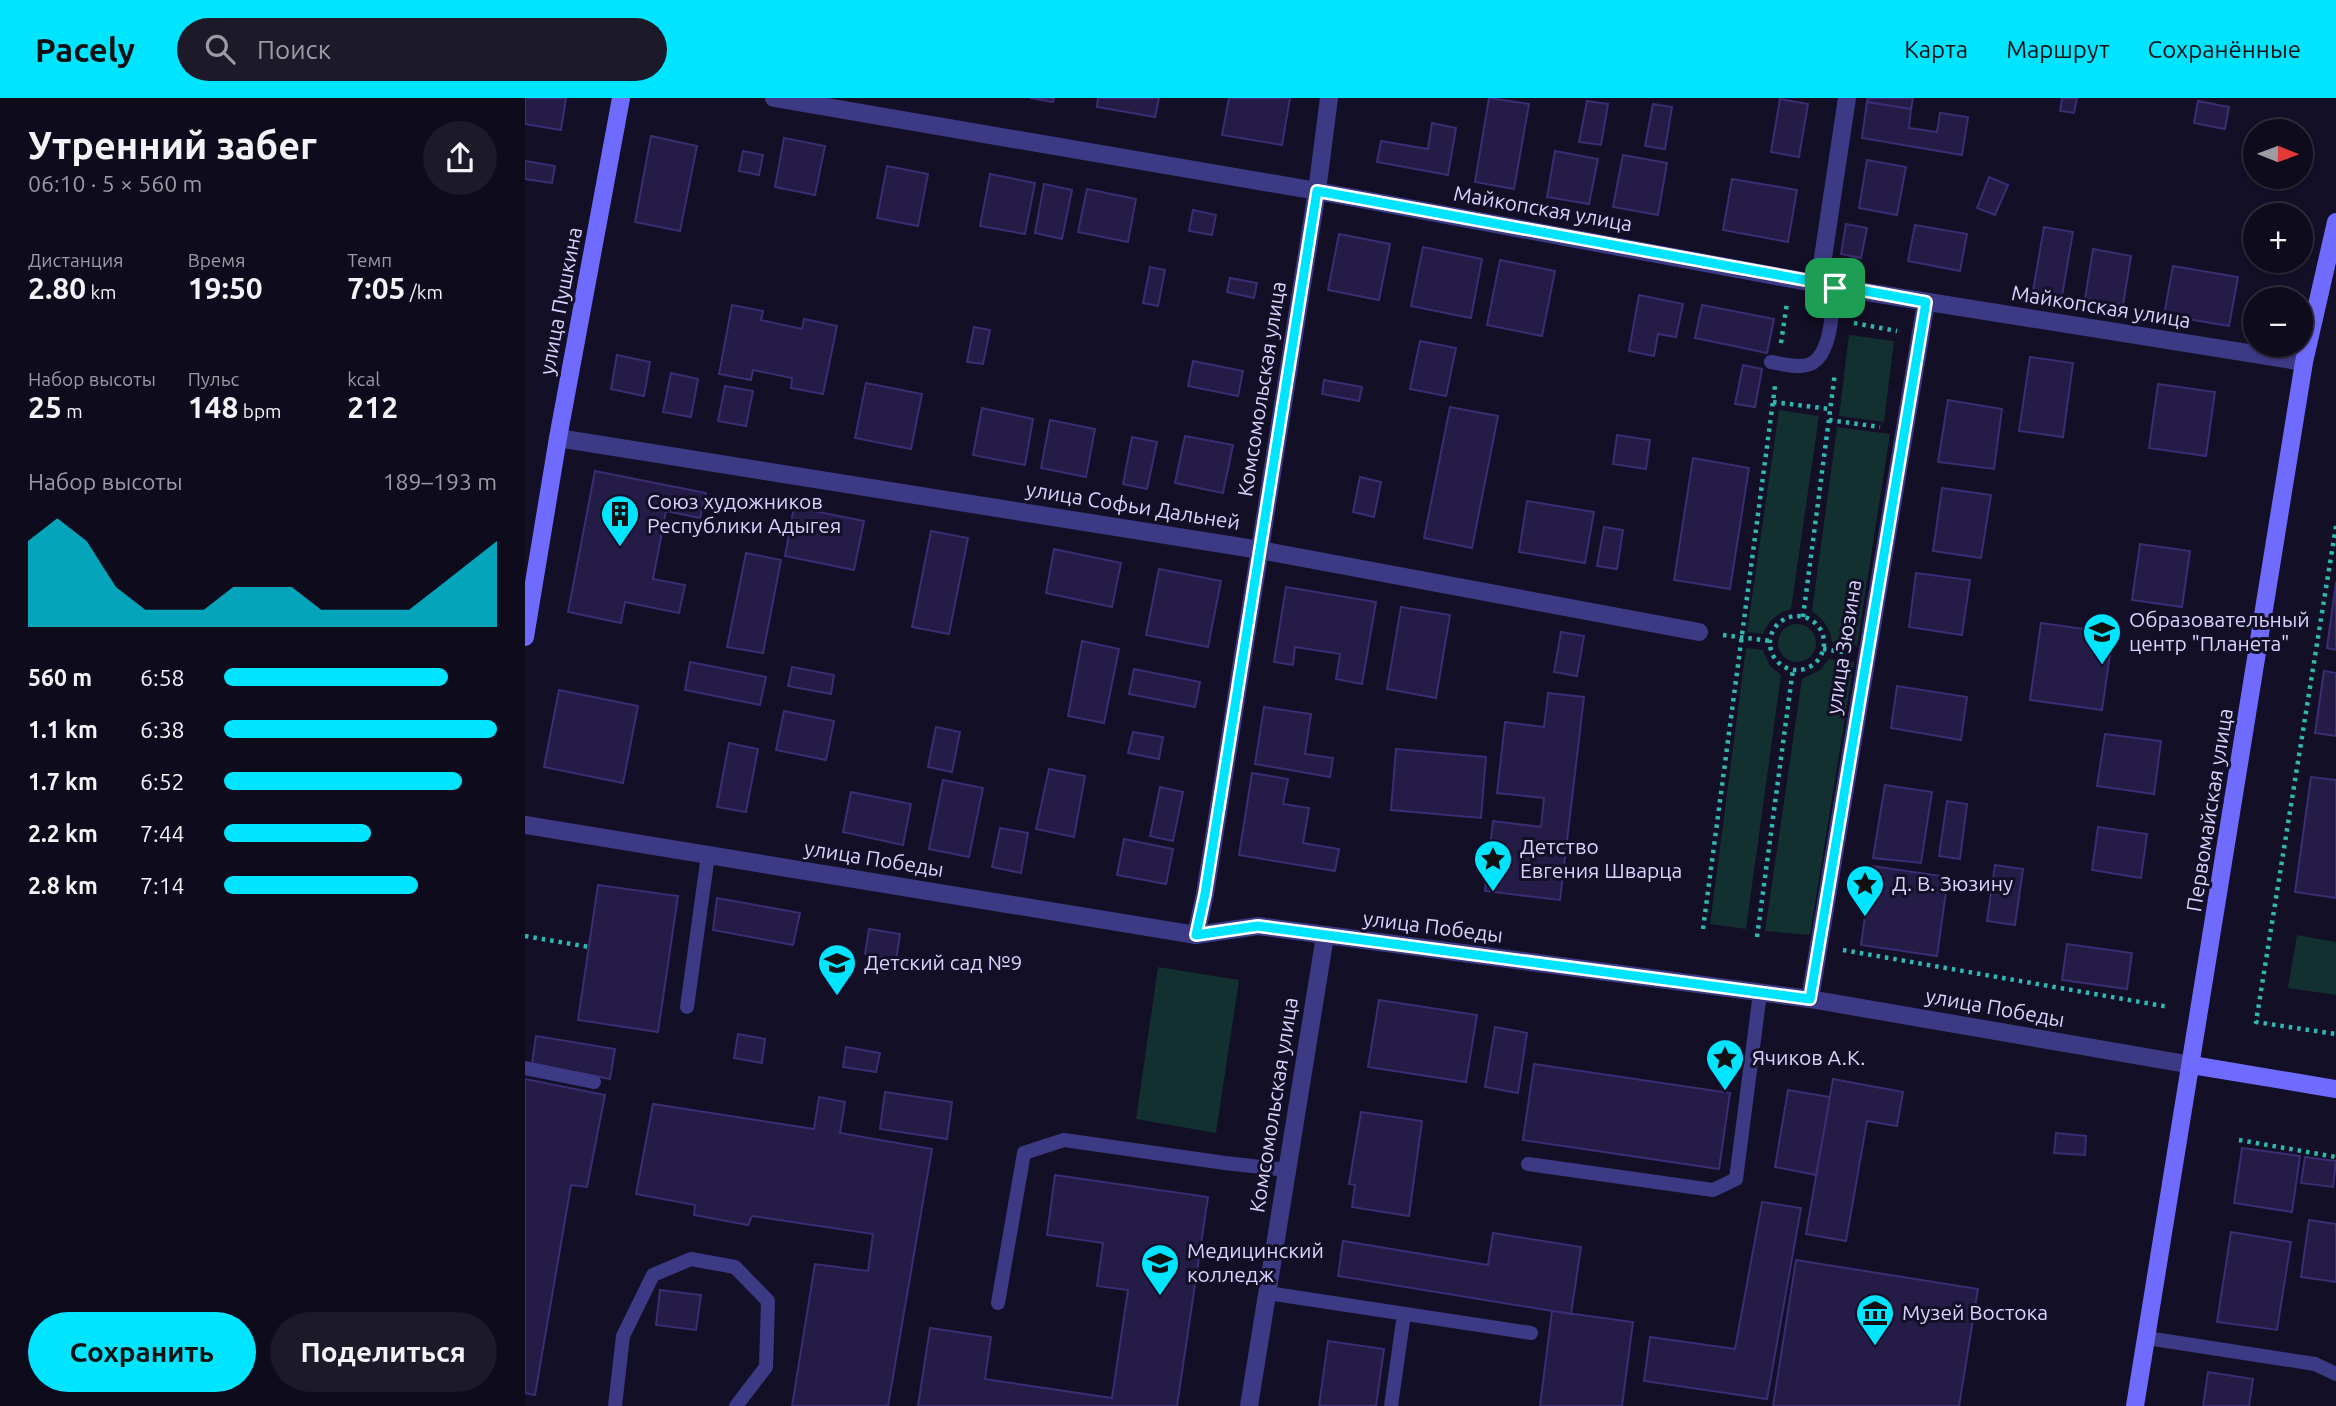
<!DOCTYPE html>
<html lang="ru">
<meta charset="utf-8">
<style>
body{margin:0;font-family:Ubuntu,sans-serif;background:#1c1929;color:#f1f3f6;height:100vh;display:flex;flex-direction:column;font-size:26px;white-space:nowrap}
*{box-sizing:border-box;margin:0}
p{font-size:23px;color:#9b9ba3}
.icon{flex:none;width:38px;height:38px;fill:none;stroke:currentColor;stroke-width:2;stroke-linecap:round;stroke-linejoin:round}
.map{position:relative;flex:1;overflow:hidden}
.drawer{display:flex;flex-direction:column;background:#0e0b1c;width:525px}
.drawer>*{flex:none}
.needle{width:46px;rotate:91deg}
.buttons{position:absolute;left:1718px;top:21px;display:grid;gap:14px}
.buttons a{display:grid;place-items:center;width:70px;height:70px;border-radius:50%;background:#0e0b1c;box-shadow:0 2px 5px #0004,0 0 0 2px #2e2b3b;font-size:35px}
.pin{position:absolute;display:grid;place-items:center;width:60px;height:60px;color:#fff;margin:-30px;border-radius:14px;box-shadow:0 4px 10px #0006}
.round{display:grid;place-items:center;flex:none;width:74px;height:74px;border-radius:37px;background:#1c1929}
.headline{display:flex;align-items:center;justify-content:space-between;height:119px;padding:0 28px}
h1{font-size:38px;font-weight:600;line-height:52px}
.stats{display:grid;grid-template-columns:repeat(3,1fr);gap:10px;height:119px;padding:7px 28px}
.stats div{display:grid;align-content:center}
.stats b{font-size:30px;font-weight:600}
.stats small{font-size:19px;font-weight:400}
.stats p{font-size:19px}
.chart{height:196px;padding:14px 28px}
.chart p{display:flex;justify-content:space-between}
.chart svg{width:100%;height:126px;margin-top:7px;fill:#00e5ff;opacity:.7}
.cta{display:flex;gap:14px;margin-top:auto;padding:14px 28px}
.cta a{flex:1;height:80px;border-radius:42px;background:#00e5ff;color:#111;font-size:28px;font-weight:600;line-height:80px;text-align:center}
.cta a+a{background:#1c1929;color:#f1f3f6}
ul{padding:0 28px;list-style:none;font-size:23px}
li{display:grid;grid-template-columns:112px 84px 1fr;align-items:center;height:52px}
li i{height:18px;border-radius:9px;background:#00e5ff}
header{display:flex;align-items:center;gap:42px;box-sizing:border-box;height:98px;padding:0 35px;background:#00e5ff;color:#111}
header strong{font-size:33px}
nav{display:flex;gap:38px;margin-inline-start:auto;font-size:24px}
.search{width:490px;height:63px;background:#1c1929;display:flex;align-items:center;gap:18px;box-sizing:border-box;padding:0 24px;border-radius:38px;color:#9b9ba3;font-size:26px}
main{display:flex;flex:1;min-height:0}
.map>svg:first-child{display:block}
.green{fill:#12302f}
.building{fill:#241b47;stroke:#3b2d73;stroke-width:2}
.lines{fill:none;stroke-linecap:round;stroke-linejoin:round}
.path{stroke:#2fb8b0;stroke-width:4.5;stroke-dasharray:3.5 5;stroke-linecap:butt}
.lane{stroke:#3d3a85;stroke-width:14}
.street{stroke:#3d3a85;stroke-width:18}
.secondary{stroke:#6f6bff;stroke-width:18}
.route-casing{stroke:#fff;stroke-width:14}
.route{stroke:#00e5ff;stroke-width:9}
.labels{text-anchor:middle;stroke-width:6;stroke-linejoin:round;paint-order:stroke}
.street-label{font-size:21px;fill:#d9d4ff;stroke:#130f26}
.poi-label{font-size:21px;fill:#d9d4ff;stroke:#130f26;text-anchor:start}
</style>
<header>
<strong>Pacely</strong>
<div class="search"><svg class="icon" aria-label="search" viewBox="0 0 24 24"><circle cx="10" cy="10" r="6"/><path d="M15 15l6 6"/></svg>Поиск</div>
<nav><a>Карта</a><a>Маршрут</a><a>Сохранённые</a></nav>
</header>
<main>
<section class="drawer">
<div class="headline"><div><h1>Утренний забег</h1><p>06:10 · 5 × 560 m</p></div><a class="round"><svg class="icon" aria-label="share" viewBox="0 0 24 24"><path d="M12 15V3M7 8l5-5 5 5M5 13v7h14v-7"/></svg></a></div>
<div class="stats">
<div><p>Дистанция</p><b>2.80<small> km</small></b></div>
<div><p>Время</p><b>19:50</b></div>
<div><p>Темп</p><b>7:05<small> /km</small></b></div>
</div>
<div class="stats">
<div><p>Набор высоты</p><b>25<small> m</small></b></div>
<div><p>Пульс</p><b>148<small> bpm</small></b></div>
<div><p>kcal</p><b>212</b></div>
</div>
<div class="chart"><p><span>Набор высоты</span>189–193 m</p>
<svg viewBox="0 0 160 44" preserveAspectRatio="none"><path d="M0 44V14L10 6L20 14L30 30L40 38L50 38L60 38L70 30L80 30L90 30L100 38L110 38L120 38L130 38L140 30L150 22L160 14V44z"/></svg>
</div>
<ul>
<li><b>560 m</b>6:58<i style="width:82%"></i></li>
<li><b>1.1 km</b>6:38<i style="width:100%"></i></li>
<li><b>1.7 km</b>6:52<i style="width:87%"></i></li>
<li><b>2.2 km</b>7:44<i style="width:54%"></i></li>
<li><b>2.8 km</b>7:14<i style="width:71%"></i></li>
</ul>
<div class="cta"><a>Сохранить</a><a>Поделиться</a></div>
</section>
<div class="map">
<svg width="1811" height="1308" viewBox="0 0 1811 1308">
<rect width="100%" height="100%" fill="#130f26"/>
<!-- green -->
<path class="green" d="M 1324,237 L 1369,243 L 1359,324 L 1314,318 Z
M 1254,312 L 1294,318 L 1266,511 C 1252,515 1244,522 1238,536 L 1222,534 Z
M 1312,329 L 1365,336 L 1332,548 L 1307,544 C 1305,530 1299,522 1287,513 Z
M1253 545a19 19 0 1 1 38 0a19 19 0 1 1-38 0Z
M 1221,550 L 1238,552 L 1245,568 L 1256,577 L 1221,831 L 1185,826 Z
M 1304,561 L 1329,564 L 1285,837 L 1240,833 L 1277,581 L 1295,572 Z
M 1772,837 L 1811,844 L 1811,897 L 1763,890 Z
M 633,869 L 714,882 L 691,1035 L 611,1021 Z"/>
<!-- building -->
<path class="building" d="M 0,0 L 41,0 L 36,32 L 0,26 Z
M 505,0 L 529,0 L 528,4 Z
M 573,0 L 634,0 L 630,19 L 572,9 Z
M 704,0 L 765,0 L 757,47 L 697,37 Z
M 964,0 L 1004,6 L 989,91 L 950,84 Z
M 1343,0 L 1388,0 L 1386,11 L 1342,4 Z
M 1537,0 L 1552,0 L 1549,15 L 1535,13 Z
M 1255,1 L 1283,6 L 1274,59 L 1246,54 Z
M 1062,3 L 1083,6 L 1076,47 L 1054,44 Z
M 1673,3 L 1704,9 L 1700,31 L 1669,25 Z
M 1342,4 L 1386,11 L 1384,30 L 1412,34 L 1415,15 L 1443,19 L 1437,57 L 1337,40 Z
M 1128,6 L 1147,9 L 1140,51 L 1120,48 Z
M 907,25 L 931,30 L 923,77 L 852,64 L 856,43 L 903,51 Z
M 126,38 L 172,48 L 155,133 L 110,124 Z
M 259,40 L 300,48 L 290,97 L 250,89 Z
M 218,53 L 238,57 L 234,77 L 214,73 Z
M 1030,53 L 1073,61 L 1064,106 L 1022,99 Z
M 1098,57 L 1142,65 L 1133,117 L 1088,109 Z
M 1342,62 L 1381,69 L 1372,117 L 1334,110 Z
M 0,63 L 30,68 L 27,85 L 0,81 Z
M 362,68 L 403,76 L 393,128 L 352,120 Z
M 465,76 L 510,85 L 500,136 L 455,128 Z
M 1464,79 L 1483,87 L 1470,117 L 1452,110 Z
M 1207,81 L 1272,92 L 1263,144 L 1198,132 Z
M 519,86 L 547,92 L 537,141 L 510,135 Z
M 562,91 L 611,101 L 603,144 L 553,134 Z
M 668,112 L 691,117 L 687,137 L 664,133 Z
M 1321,126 L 1342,130 L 1336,160 L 1316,156 Z
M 1390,127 L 1442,136 L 1435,173 L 1383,163 Z
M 1519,129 L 1548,134 L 1537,198 L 1508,193 Z
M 814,136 L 865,146 L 854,202 L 803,192 Z
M 898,149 L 957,161 L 946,220 L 886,208 Z
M 1568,151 L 1606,158 L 1598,207 L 1560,201 Z
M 975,162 L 1030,173 L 1017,238 L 962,227 Z
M 1648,168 L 1713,179 L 1704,228 L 1639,217 Z
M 625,169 L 640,172 L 633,208 L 618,205 Z
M 705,180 L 732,185 L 729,200 L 702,194 Z
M 1114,197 L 1158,206 L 1151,239 L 1133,236 L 1129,258 L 1104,253 Z
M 207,207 L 238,213 L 236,222 L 277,231 L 279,221 L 312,228 L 298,296 L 266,290 L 267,280 L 228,272 L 226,282 L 194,276 Z
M 1177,207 L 1249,221 L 1242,255 L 1170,240 Z
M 449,229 L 465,232 L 458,266 L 442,264 Z
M 895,243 L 931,250 L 921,298 L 885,291 Z
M 92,257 L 125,264 L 119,298 L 86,291 Z
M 1505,259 L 1548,265 L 1538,339 L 1494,333 Z
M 668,263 L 718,273 L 713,298 L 663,288 Z
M 1218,267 L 1237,271 L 1230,309 L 1210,306 Z
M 146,275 L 173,281 L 166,319 L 138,314 Z
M 799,282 L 837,289 L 834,303 L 797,296 Z
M 341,285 L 397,296 L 386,351 L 330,340 Z
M 1633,286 L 1690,294 L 1681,358 L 1624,350 Z
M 200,288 L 228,293 L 221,328 L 193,323 Z
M 1423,302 L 1477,311 L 1469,371 L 1413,364 Z
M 925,309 L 973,318 L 947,450 L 899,440 Z
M 457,310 L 508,321 L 500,367 L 448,357 Z
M 525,322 L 570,331 L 561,379 L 516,370 Z
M 1092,337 L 1125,342 L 1121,371 L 1088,366 Z
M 660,338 L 708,347 L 698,395 L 650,385 Z
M 607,339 L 632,344 L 622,391 L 598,386 Z
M 1168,360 L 1224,370 L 1205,491 L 1149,482 Z
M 70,373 L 181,395 L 175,420 L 141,413 L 128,481 L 160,487 L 154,515 L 100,504 L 96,525 L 43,514 Z
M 835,379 L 856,384 L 849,419 L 828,414 Z
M 1417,390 L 1466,397 L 1456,460 L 1408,453 Z
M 1002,403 L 1069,414 L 1060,465 L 994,454 Z
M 269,409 L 339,423 L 329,472 L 260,458 Z
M 1079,429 L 1098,432 L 1092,471 L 1072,468 Z
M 406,433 L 443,440 L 424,536 L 387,529 Z
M 1615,446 L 1665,453 L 1657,509 L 1607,502 Z
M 529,451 L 596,465 L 587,509 L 521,495 Z
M 221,455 L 256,462 L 238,555 L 202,549 Z
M 634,471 L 696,483 L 683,549 L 621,537 Z
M 1391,475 L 1445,482 L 1437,537 L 1384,529 Z
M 1811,484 L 1811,552 L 1802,550 Z
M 761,489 L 851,504 L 837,586 L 811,581 L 815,556 L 770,549 L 768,567 L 749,564 Z
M 876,509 L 925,517 L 911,600 L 862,591 Z
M 1516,525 L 1588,535 L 1577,612 L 1505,602 Z
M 1036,534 L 1059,538 L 1052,578 L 1029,574 Z
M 557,543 L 594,551 L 579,625 L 543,618 Z
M 165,564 L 241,579 L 235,607 L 160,592 Z
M 267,569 L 309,577 L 306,596 L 263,588 Z
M 609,571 L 675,584 L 670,609 L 604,596 Z
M 1799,573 L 1811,575 L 1811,638 L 1790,635 Z
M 1372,588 L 1442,599 L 1436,642 L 1366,630 Z
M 34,592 L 113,608 L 98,685 L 19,669 Z
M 1023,595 L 1059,599 L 1035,802 L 960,793 L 968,723 L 1016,729 L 1019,700 L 972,695 L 980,624 L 1019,629 Z
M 739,609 L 786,616 L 780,656 L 808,660 L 805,679 L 730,666 Z
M 259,613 L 309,623 L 301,662 L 251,652 Z
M 411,629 L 435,634 L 427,674 L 403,669 Z
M 608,634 L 638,639 L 634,661 L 603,655 Z
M 1580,636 L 1636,643 L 1629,696 L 1572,688 Z
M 204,645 L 233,651 L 221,714 L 192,709 Z
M 871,651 L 961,659 L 956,720 L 866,712 Z
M 524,671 L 560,678 L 549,739 L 511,731 Z
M 727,675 L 763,681 L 758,706 L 784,710 L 778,745 L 814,751 L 810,773 L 714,757 Z
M 1786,679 L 1811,682 L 1811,800 L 1770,794 Z
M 418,682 L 458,690 L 444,759 L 404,751 Z
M 1360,687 L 1407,694 L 1396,765 L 1348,760 Z
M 635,689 L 658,694 L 648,743 L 625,738 Z
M 326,694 L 386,706 L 378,747 L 318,734 Z
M 1422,703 L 1442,706 L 1435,761 L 1414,758 Z
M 1573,729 L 1622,736 L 1616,780 L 1567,772 Z
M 475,730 L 503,735 L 496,775 L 467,769 Z
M 599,741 L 648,751 L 641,786 L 592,777 Z
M 1470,767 L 1498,771 L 1490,827 L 1462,823 Z
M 1347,768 L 1423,779 L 1412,858 L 1336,847 Z
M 73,787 L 153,798 L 133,934 L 53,922 Z
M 192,800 L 275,815 L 268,847 L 188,832 Z
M 344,831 L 375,836 L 371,862 L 340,856 Z
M 1542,846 L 1607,855 L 1602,891 L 1537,882 Z
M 854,902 L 952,917 L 941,984 L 843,969 Z
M 970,929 L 1002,935 L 993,995 L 960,989 Z
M 213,936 L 240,941 L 237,965 L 209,960 Z
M 11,938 L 90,951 L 85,981 L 7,966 Z
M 321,949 L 355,955 L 351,974 L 318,969 Z
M 1009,966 L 1205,995 L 1194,1071 L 998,1042 Z
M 0,981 L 80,997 L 62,1089 L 46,1087 L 10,1297 L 0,1295 Z
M 1308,981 L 1378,994 L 1372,1028 L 1342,1023 L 1321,1143 L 1281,1136 Z
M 1263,992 L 1305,999 L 1291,1077 L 1250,1069 Z
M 360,994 L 427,1004 L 422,1041 L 355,1031 Z
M 294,999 L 320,1004 L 315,1035 L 407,1051 L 363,1308 L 267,1308 L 290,1166 L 343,1173 L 348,1136 L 227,1118 L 223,1127 L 169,1117 L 170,1107 L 111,1096 L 128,1006 L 289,1031 Z
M 836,1014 L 897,1023 L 884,1118 L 827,1109 L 830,1087 L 824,1086 Z
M 1531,1035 L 1561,1038 L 1560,1057 L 1529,1055 Z
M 1717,1050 L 1775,1058 L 1767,1114 L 1709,1105 Z
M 1780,1059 L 1811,1063 L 1808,1089 L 1776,1085 Z
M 530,1077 L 683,1099 L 652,1308 L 393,1308 L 405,1230 L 466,1239 L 460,1281 L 587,1300 L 603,1192 L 572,1188 L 578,1145 L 522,1137 Z
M 1237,1104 L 1276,1110 L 1242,1301 L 1119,1283 L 1125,1239 L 1210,1251 Z
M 1784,1122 L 1811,1126 L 1811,1184 L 1776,1179 Z
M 1706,1134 L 1766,1144 L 1752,1232 L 1692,1224 Z
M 968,1135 L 1056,1149 L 1046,1216 L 813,1178 L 818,1143 L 963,1167 Z
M 1271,1162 L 1453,1191 L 1434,1308 L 1248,1308 Z
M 135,1192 L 176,1197 L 171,1232 L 131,1227 Z
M 1027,1213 L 1108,1224 L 1097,1308 L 1015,1308 Z
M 803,1243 L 859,1251 L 851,1308 L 794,1308 Z
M 1683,1274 L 1728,1281 L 1724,1308 L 1678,1308 Z"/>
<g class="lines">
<!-- path -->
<path class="path" d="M 1329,225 L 1372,233
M 1256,245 L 1262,205
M 1248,304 L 1305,311
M 1304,322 L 1355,329
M 1811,428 L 1731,924 L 1811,936
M1245 545a27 27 0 1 1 54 0a27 27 0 1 1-54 0Z
M 1278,519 L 1310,275
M 1198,537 L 1246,543
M 1298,551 L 1318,554
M 1178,831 L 1250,288
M 0,838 L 64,849
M 1232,839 L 1268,571
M 1318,852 L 1644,909
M 1714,1042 L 1811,1059"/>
<!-- lane -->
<path class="lane" d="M 1246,264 C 1258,266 1274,271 1285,266 C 1307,257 1307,210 1310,189
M 162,909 L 183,757
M 0,970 L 69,984
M 1003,1066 L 1188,1092 L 1211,1081 L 1235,895
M 742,1195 L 1006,1235
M 473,1205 L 499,1055 L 539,1042 L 700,1065 L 762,1072
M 1622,1240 L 1790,1266 L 1811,1276
M 90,1308 L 98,1238 L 128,1177 L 166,1161 L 210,1169 L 243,1203 L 241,1269 L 211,1308
M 866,1308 L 879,1216"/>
<!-- street -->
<path class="street" d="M 249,0 L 792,93 L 1310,189 L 1779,264
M 1294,186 L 1322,0
M 33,340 L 735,452 L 1174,534
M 0,727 L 671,837 L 733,828 L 1285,901 L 1667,967
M 671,837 L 680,796 L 792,93 L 804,0
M 1285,901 L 1401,204
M 724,1308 L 800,838"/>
<!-- secondary -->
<path class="secondary" d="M 0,539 L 33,340 L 96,0
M 1667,967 L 1811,991
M 1610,1308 L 1779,264 L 1811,124"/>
</g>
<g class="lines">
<defs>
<path id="route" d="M 792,93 L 1401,204 L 1285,901 L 733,828 L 671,837 L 680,796 Z"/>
</defs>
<!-- route casing -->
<use href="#route" class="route-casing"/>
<!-- route -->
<use href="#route" class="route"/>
</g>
<!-- icons -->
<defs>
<symbol id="building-pin" viewBox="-11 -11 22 30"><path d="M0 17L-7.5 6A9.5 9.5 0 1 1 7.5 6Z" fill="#00e5ff" stroke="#130f26"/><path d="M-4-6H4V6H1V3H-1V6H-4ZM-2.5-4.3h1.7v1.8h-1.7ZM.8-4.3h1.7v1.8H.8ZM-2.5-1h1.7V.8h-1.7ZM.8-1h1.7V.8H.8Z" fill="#111"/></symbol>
<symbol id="school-pin" viewBox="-11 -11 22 30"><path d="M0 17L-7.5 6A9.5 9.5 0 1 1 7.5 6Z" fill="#00e5ff" stroke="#130f26"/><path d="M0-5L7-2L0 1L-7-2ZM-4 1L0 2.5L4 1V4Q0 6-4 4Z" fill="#111"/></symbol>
<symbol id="sight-pin" viewBox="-11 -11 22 30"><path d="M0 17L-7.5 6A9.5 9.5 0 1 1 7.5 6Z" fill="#00e5ff" stroke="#130f26"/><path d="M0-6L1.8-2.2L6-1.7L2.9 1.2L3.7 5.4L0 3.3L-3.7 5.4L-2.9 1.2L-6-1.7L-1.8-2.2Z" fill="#111"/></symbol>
<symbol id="university-pin" viewBox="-11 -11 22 30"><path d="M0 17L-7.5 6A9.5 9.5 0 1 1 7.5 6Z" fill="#00e5ff" stroke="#130f26"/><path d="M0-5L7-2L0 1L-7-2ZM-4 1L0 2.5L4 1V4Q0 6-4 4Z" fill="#111"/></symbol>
<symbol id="museum-pin" viewBox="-11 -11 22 30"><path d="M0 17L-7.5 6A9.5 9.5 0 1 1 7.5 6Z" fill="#00e5ff" stroke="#130f26"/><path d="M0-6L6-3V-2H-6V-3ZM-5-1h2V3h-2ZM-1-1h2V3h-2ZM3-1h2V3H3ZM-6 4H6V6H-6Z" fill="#111"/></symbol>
</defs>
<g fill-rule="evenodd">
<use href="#building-pin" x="73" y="394" width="44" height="60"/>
<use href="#school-pin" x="1555" y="512" width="44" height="60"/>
<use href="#sight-pin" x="946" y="739" width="44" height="60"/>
<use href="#sight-pin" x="1318" y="764" width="44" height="60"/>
<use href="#school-pin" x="290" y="843" width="44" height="60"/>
<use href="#sight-pin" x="1178" y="938" width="44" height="60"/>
<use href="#university-pin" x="613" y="1143" width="44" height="60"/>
<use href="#museum-pin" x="1328" y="1193" width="44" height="60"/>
</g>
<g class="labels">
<!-- street labels -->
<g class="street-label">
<text transform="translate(1018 111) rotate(10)" y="7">Майкопская улица</text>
<text transform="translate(36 203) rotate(-79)" y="7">улица Пушкина</text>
<text transform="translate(1576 209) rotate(9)" y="7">Майкопская улица</text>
<text transform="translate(737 291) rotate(-81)" y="7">Комсомольская улица</text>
<text transform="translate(608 408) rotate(9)" y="7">улица Софьи Дальней</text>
<text transform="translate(1319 549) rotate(-81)" y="7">улица Зюзина</text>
<text transform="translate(1685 712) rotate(-81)" y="7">Первомайская улица</text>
<text transform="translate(349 761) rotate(9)" y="7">улица Победы</text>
<text transform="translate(908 829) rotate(7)" y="7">улица Победы</text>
<text transform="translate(1470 910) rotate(10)" y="7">улица Победы</text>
<text transform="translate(749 1007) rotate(-81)" y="7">Комсомольская улица</text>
</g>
<!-- poi labels -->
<g class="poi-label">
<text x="122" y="411">Союз художников<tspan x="122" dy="24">Республики Адыгея</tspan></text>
<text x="1604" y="529">Образовательный<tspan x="1604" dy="24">центр "Планета"</tspan></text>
<text x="995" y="756">Детство<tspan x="995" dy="24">Евгения Шварца</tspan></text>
<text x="1367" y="793">Д. В. Зюзину</text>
<text x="339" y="872">Детский сад №9</text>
<text x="1227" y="967">Ячиков А.К.</text>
<text x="662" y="1160">Медицинский<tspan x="662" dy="24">колледж</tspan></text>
<text x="1377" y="1222">Музей Востока</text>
</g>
</g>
</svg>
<div class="buttons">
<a><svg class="needle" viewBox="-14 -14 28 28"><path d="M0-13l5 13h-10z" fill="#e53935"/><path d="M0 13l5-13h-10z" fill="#9b9ba3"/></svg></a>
<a>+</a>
<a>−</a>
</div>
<div class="pin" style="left:1310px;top:190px;background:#1e9e55"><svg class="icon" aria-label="arrive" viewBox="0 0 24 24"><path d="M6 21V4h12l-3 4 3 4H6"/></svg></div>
</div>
</main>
